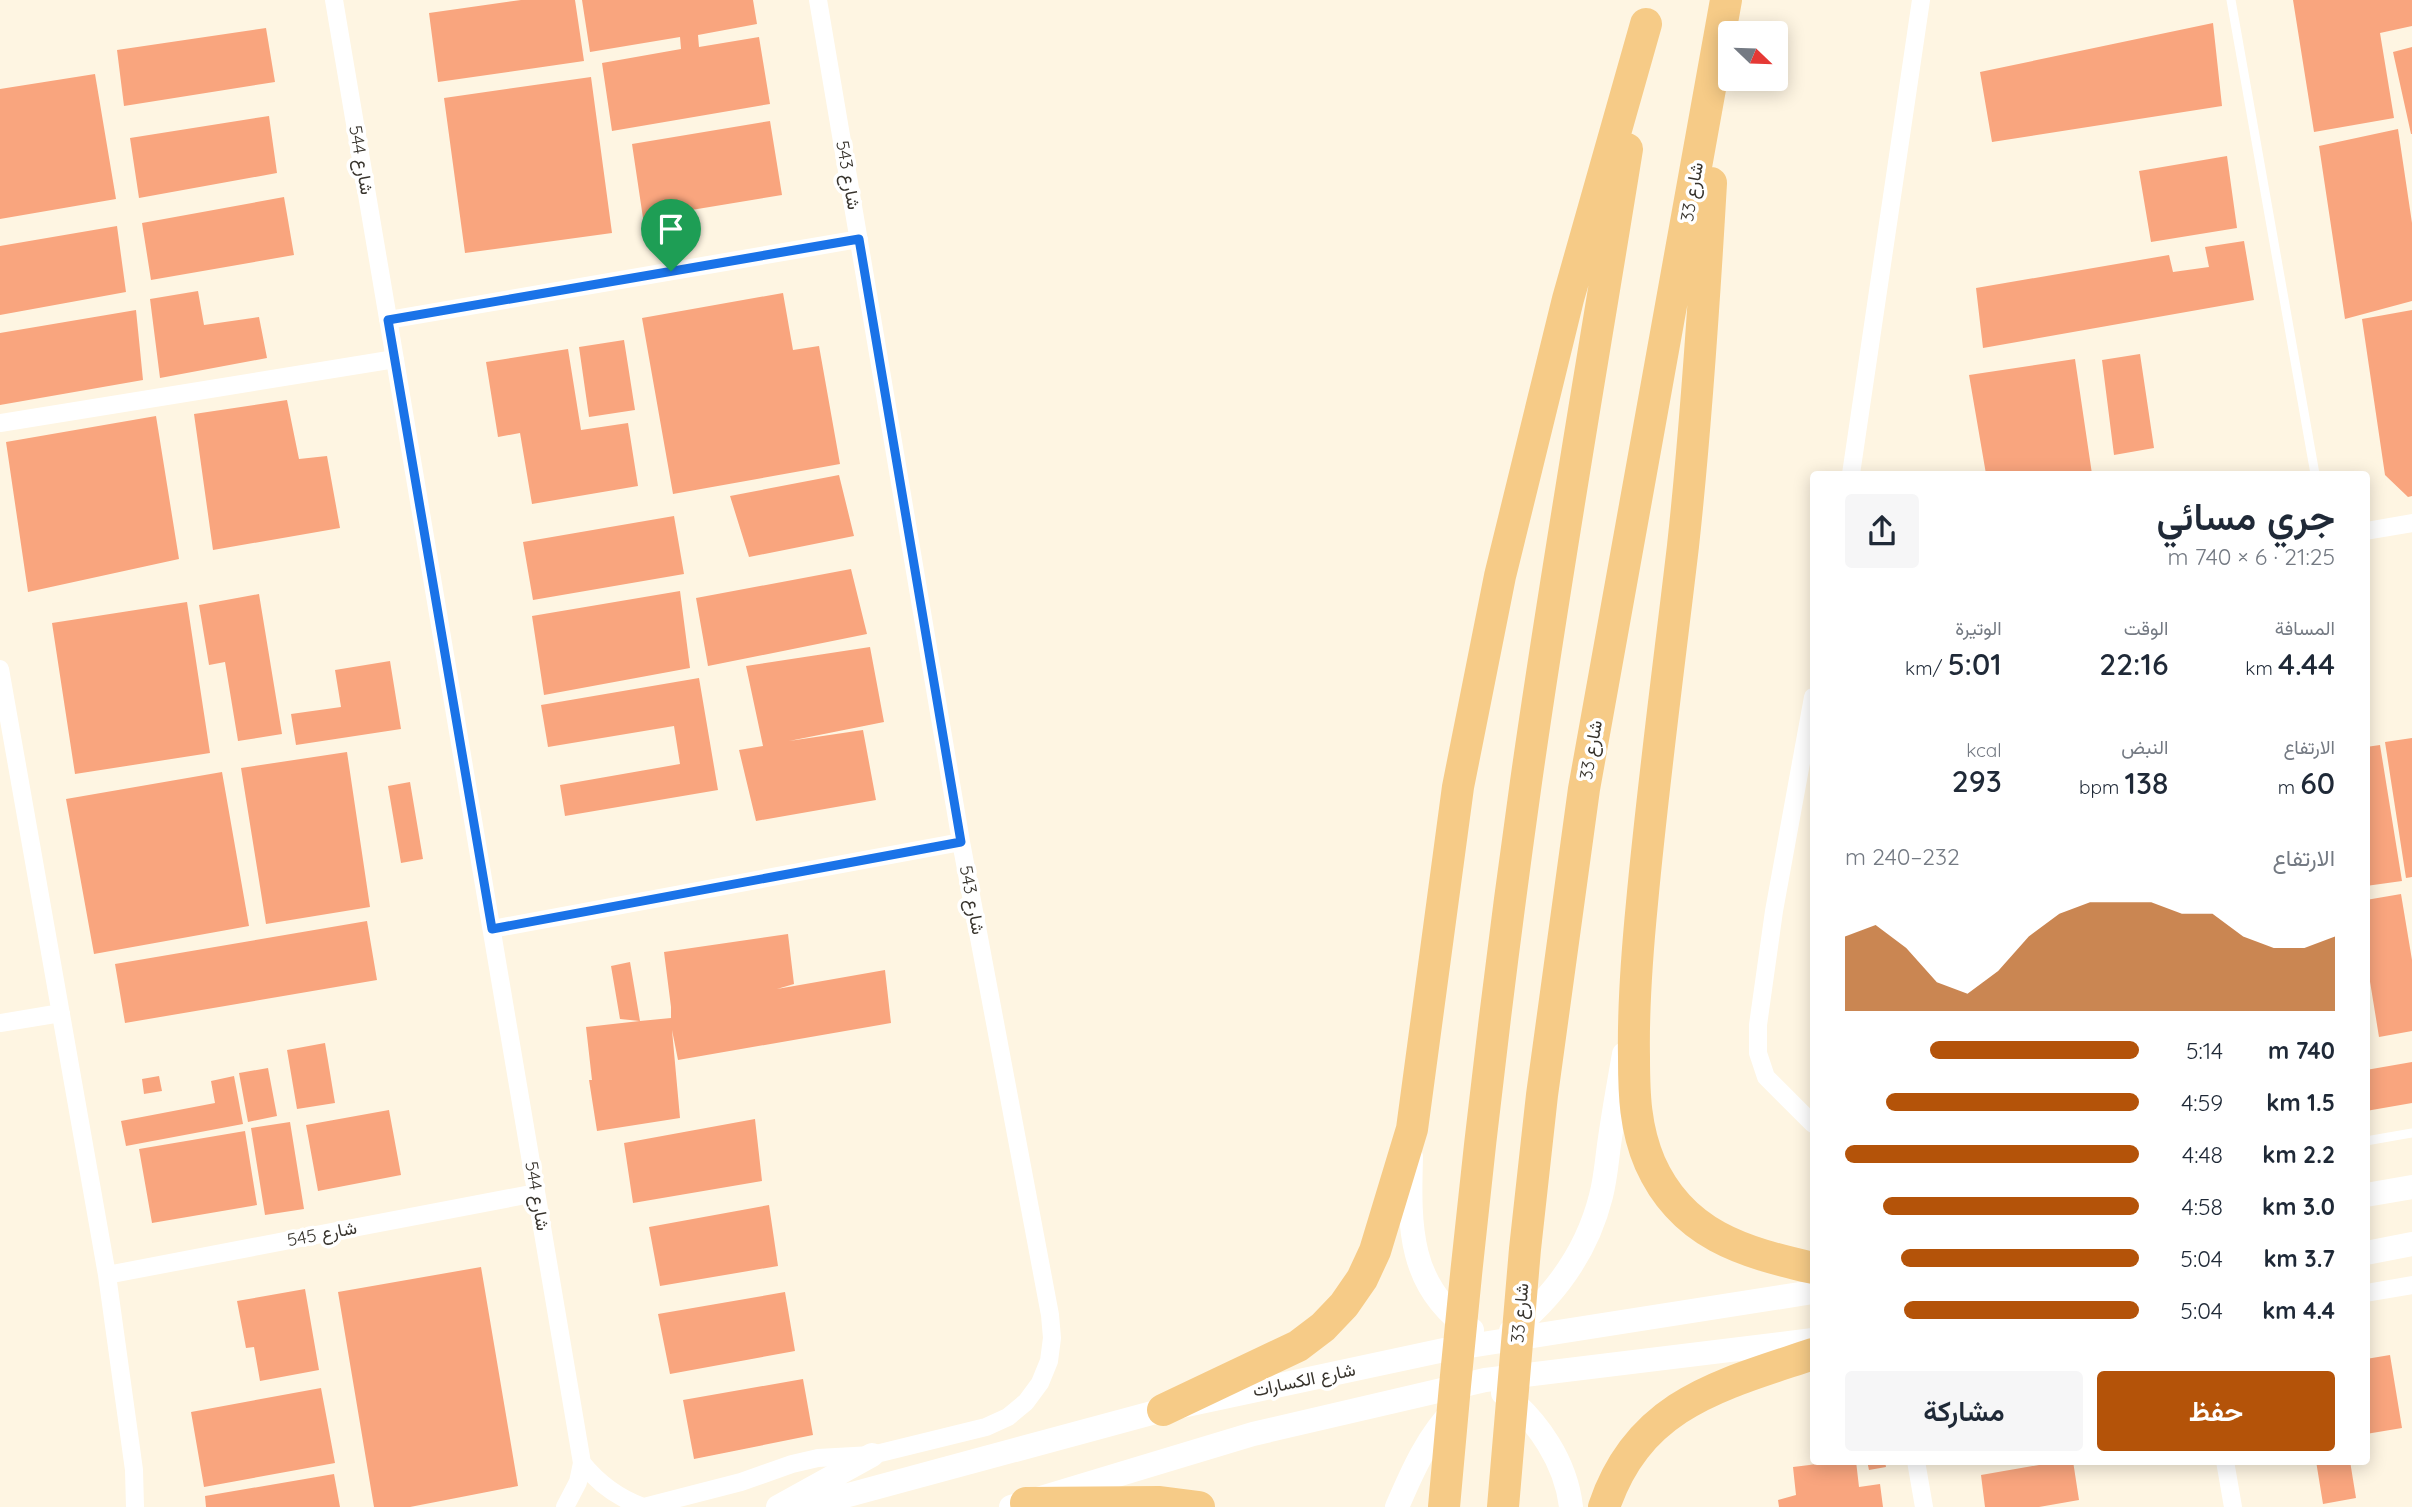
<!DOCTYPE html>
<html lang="ar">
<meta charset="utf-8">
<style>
body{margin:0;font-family:Quicksand,Vazirmatn,sans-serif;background:#f6f6f7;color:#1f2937;direction:rtl;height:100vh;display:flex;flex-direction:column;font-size:26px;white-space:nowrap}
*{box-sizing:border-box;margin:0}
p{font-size:23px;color:#747a83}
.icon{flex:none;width:38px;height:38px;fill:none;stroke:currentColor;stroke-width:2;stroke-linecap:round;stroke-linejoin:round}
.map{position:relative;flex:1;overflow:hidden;direction:ltr}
.side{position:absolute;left:1810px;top:471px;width:560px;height:994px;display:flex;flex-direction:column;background:#fff;border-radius:7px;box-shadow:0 4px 18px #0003;direction:rtl}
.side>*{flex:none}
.needle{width:46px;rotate:113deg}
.fabs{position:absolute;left:1718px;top:21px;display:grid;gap:14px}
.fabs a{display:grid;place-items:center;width:70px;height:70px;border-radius:7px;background:#fff;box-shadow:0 4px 18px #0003;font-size:35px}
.pin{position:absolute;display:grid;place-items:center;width:60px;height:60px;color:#fff;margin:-72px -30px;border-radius:50% 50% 50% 0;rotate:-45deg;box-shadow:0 0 7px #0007}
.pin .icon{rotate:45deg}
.round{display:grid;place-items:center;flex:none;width:74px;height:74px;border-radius:7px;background:#f6f6f7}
.head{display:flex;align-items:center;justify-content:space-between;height:119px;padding:0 35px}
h1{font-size:38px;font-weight:600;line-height:52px}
.stats{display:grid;grid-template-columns:repeat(3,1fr);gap:10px;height:119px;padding:7px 35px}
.stats div{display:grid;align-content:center}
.stats b{font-size:30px;font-weight:600}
.stats small{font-size:19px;font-weight:400}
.stats p{font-size:19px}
.chart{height:196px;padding:14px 35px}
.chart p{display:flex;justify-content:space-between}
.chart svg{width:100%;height:126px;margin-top:7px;fill:#b45309;opacity:.7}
.action{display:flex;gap:14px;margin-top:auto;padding:14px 35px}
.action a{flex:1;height:80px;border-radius:7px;background:#b45309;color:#fff;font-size:28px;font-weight:600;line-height:80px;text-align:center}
.action a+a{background:#f6f6f7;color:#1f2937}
ul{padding:0 35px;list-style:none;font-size:23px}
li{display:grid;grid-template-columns:112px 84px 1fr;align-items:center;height:52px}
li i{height:18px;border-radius:9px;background:#b45309}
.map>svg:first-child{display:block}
.building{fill:#f9a57e}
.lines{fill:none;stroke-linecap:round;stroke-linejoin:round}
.lane{stroke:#fff;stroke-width:9}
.street{stroke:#fff;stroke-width:18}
.secondary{stroke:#fff;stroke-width:24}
.highway{stroke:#f6cb87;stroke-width:32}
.route-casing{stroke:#fff;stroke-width:14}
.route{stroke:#1a73e8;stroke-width:9}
.labels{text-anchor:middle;stroke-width:7;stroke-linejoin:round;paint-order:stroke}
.street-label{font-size:18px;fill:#37332c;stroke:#fff}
</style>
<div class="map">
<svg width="2412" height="1507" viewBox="0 0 2412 1507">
<rect width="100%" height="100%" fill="#fef5e2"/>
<!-- building -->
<path class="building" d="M 521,0 L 575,0 L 584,61 L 438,82 L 429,13 Z
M 582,0 L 753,0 L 757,24 L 698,35 L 699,47 L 759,37 L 770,104 L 612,131 L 602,63 L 681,49 L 680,37 L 590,52 Z
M 2293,0 L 2412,0 L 2412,26 L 2380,33 L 2394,118 L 2314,132 Z
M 2213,23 L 2222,106 L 1992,142 L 1980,72 Z
M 266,28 L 275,82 L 124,106 L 117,50 Z
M 2412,47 L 2412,134 L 2411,134 L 2393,52 Z
M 95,74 L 116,199 L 0,219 L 0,89 Z
M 591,77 L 612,233 L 465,253 L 444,98 Z
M 269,116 L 277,173 L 139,198 L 130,138 Z
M 770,121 L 782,195 L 643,218 L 632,144 Z
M 2398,129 L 2412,223 L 2412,301 L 2345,319 L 2319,146 Z
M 2227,156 L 2237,228 L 2151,242 L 2139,171 Z
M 284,197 L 294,255 L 151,280 L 142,223 Z
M 117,226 L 126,292 L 0,315 L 0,246 Z
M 2244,241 L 2254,300 L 1983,348 L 1976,288 L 2169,255 L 2173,272 L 2209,267 L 2205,247 Z
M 198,291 L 204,325 L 259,317 L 267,358 L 160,378 L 150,299 Z
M 783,293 L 793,350 L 819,346 L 840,464 L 673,494 L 642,318 Z
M 136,310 L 143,380 L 0,405 L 0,333 Z
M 2412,310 L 2412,496 L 2408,497 L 2385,475 L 2362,319 Z
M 624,340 L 635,410 L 589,417 L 579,347 Z
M 568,349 L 581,430 L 628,423 L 638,486 L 532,504 L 520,433 L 498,437 L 486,362 Z
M 2140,354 L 2154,448 L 2114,455 L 2102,360 Z
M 2075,359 L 2092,474 L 1986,474 L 1969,375 Z
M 287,400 L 299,459 L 327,456 L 340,528 L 213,550 L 194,414 Z
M 156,416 L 179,559 L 28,592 L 6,442 Z
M 839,475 L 854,536 L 749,557 L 730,496 Z
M 674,516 L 684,574 L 533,600 L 523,542 Z
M 851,569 L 867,634 L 708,666 L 696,598 Z
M 680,591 L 690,668 L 544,695 L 532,616 Z
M 259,594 L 282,734 L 238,741 L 225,662 L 209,665 L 199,605 Z
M 187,602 L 210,753 L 75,774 L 52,623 Z
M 870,647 L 884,722 L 789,741 L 863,730 L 876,800 L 756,821 L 739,750 L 763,746 L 746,666 Z
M 390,661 L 401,729 L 296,745 L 291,714 L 341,707 L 335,670 Z
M 699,678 L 718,790 L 565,816 L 560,785 L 680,764 L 674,726 L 548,747 L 541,705 Z
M 2412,738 L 2412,877 L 2406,878 L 2385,742 Z
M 2380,745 L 2402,881 L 2366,886 L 2366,747 Z
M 347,752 L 370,907 L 266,924 L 241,768 Z
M 222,772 L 249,926 L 94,954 L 66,799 Z
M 410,782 L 423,859 L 401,863 L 388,786 Z
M 2401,894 L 2412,960 L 2412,1031 L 2379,1037 L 2366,957 L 2366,900 Z
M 367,921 L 377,980 L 125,1023 L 115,964 Z
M 788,934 L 794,984 L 777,989 L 885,970 L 891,1023 L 678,1060 L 672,1030 L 680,1118 L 597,1131 L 589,1080 L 592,1080 L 586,1027 L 640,1021 L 620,1019 L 611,966 L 630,962 L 640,1021 L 671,1018 L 671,1007 L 664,952 Z
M 325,1043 L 335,1103 L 297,1109 L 287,1050 Z
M 2412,1062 L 2412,1103 L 2366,1111 L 2366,1070 Z
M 268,1068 L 277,1116 L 248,1122 L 239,1073 Z
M 159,1076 L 162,1091 L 144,1094 L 142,1079 Z
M 234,1076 L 243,1124 L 126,1146 L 121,1121 L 215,1103 L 211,1081 Z
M 389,1110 L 401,1175 L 318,1191 L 306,1125 Z
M 755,1119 L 762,1181 L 633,1203 L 624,1143 Z
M 290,1122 L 304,1209 L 265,1215 L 251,1128 Z
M 245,1131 L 257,1205 L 152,1223 L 139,1149 Z
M 769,1205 L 778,1266 L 660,1286 L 649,1227 Z
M 481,1267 L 518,1486 L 410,1507 L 374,1507 L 338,1292 Z
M 305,1289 L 319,1370 L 260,1381 L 254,1347 L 246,1348 L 237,1301 Z
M 785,1292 L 795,1351 L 670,1374 L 658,1314 Z
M 2390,1355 L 2402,1428 L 2366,1434 L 2366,1359 Z
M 803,1379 L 813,1435 L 694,1459 L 683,1400 Z
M 321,1388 L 335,1463 L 204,1487 L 191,1412 Z
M 1842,1461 L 1856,1461 L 1859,1487 L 1880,1484 L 1883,1507 L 1779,1507 L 1778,1500 L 1796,1495 L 1793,1467 Z
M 1867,1461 L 1885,1461 L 1886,1467 L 1869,1470 Z
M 2062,1461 L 2073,1461 L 2079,1500 L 2039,1507 L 1985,1507 L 1981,1475 Z
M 2316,1461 L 2350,1461 L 2356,1498 L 2323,1504 Z
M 334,1474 L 340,1507 L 206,1507 L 205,1496 Z"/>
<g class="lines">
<!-- lane -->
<path class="lane" d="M 2231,0 L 2315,474
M 2366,1141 L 2412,1133"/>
<!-- street -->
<path class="street" d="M 334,0 L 582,1463 L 578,1482 L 565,1507
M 388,320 L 859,239
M 0,423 L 395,359
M 1851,474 L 1921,0
M 2366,531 L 2412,523
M 0,669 L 107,1275 L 134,1470 L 135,1507
M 1813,697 L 1774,911 L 1758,1025 L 1758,1053 L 1766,1077 L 1813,1124
M 492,929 L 961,842
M 0,1023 L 61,1013
M 107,1275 L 536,1193
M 2366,1293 L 2412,1285
M 1916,1461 L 1924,1507
M 2225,1461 L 2233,1507
M 582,1463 C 599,1484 618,1498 643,1507
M 644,1507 L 741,1482 L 792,1464 L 818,1458 L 872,1455 L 986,1427 L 1008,1417 L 1026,1402 L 1040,1383 L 1049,1361 L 1052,1338 L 1050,1315 L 961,842 L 818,0"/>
<!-- secondary -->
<path class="secondary" d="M 1411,1157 C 1409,1226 1408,1288 1472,1330
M 2366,1195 L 2412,1187
M 2366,1253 L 2412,1244
M 1511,1331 C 1556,1295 1587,1252 1601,1196 C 1606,1177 1607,1157 1610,1138 C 1614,1110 1619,1082 1624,1054
M 1503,1393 C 1538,1421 1566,1462 1571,1507
M 778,1507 L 872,1455
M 804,1507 L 1163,1410 L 1444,1350 L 1813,1292
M 1011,1507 L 1253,1434 L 1485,1380 L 1813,1340
M 1397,1507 C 1412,1472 1428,1435 1456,1408"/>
<!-- highway -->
<path class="highway" d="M 1711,183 C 1704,305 1696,426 1683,546 C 1669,665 1653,784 1642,903 C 1637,954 1633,1005 1634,1057 C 1634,1094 1635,1128 1650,1163 C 1682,1235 1743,1252 1813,1268
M 1163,1410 L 1298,1346 L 1323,1327 L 1344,1305 L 1362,1279 L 1375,1251 L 1412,1129 L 1458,787 L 1500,576 L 1568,299 L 1646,24
M 1026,1503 L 1160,1502 L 1199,1507
M 1444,1507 C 1465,1264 1492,1023 1526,782 C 1556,570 1593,360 1627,149
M 1503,1507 L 1525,1249 L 1542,1095 L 1584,789 L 1726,0
M 1604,1507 C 1639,1403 1721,1385 1813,1354"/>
</g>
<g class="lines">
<defs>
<path id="route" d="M 859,239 L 961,842 L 492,929 L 388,320 Z"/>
</defs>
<!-- route casing -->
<use href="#route" class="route-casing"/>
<!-- route -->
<use href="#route" class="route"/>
</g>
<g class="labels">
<!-- street labels -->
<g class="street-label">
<text transform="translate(361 160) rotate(80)" y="6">شارع 544</text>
<text transform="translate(848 175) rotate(80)" y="6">شارع 543</text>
<text transform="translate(1692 192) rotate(-80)" y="6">شارع 33</text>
<text transform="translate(1591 750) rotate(-80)" y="6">شارع 33</text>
<text transform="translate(972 900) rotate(79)" y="6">شارع 543</text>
<text transform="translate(537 1196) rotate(80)" y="6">شارع 544</text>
<text transform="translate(322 1234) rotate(-11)" y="6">شارع 545</text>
<text transform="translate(1520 1313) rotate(-85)" y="6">شارع 33</text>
<text transform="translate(1304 1380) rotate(-12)" y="6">شارع الكسارات</text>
</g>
</g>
</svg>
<div class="fabs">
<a><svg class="needle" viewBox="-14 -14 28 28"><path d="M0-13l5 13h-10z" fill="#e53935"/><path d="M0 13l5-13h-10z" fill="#747a83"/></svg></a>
</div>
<div class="pin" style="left:671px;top:271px;background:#1e9e55"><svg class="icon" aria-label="arrive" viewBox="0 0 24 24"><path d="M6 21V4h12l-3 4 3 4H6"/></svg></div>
<section class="side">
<div class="head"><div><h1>جري مسائي</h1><p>21:25 · 6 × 740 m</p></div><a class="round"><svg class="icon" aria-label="share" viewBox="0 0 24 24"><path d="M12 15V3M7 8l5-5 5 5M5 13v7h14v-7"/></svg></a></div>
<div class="stats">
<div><p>المسافة</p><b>4.44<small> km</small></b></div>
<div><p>الوقت</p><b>22:16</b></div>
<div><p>الوتيرة</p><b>5:01<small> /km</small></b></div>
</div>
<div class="stats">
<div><p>الارتفاع</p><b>60<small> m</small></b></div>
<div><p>النبض</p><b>138<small> bpm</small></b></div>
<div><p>kcal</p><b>293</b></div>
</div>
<div class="chart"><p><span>الارتفاع</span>232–240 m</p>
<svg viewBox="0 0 160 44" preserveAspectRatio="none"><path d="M0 44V18L10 14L20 22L30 34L40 38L50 30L60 18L70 10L80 6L90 6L100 6L110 10L120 10L130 18L140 22L150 22L160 18V44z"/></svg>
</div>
<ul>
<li><b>740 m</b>5:14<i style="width:71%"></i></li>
<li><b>1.5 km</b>4:59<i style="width:86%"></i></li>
<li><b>2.2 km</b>4:48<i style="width:100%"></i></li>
<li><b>3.0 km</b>4:58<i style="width:87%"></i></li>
<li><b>3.7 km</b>5:04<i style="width:81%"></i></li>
<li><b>4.4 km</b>5:04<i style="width:80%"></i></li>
</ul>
<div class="action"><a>حفظ</a><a>مشاركة</a></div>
</section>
</div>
